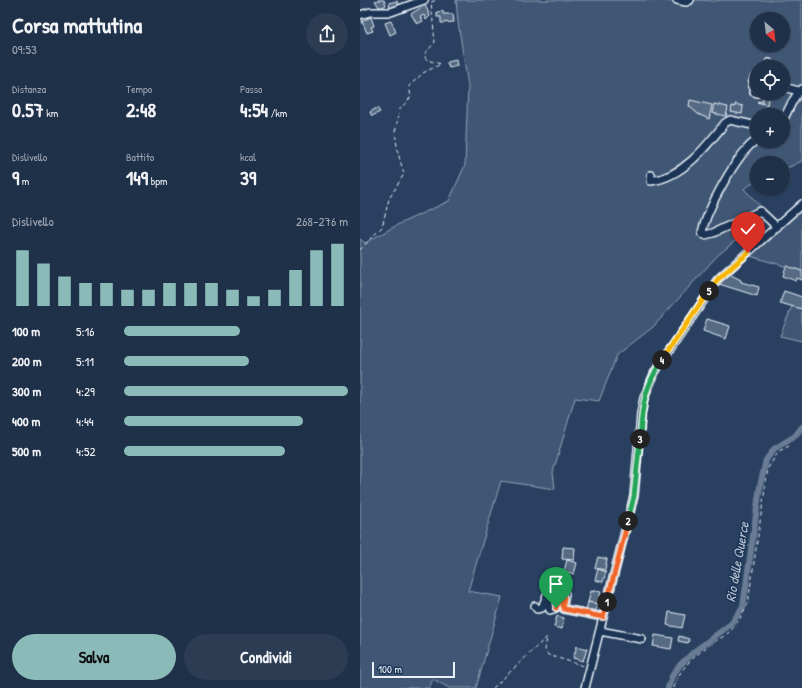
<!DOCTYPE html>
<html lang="it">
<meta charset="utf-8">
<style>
body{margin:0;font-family:"Patrick Hand",sans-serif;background:#2c3c53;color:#f1f3f6;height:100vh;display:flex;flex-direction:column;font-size:15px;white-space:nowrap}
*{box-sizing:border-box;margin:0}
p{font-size:13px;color:#a1a9b4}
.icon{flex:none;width:22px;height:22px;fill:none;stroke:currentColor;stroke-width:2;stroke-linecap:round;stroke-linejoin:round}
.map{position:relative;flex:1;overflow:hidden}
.drawer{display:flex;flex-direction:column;background:#1f3049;width:360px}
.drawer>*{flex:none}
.needle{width:26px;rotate:152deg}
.controls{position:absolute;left:390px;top:12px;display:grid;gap:8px}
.controls a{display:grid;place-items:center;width:40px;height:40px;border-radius:50%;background:#1f3049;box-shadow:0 1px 3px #0004,0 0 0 1px #3c4b61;font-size:20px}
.scale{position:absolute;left:12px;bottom:10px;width:83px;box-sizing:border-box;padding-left:4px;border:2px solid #e8f1f8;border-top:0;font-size:11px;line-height:14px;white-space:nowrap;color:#e8f1f8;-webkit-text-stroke:3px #1d3557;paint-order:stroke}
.pin{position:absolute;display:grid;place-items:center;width:34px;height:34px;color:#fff;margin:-41px -17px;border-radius:50% 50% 50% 0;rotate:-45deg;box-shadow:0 0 4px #0007}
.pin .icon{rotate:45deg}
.km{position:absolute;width:20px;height:20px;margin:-10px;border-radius:50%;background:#222;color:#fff;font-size:11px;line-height:20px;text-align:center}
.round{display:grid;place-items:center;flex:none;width:42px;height:42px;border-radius:21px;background:#2c3c53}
.headline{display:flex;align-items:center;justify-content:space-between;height:68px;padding:0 12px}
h1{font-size:22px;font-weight:700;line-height:30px}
.figures{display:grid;grid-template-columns:repeat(3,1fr);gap:6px;height:68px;padding:4px 12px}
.figures div{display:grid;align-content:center}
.figures b{font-size:20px;font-weight:700}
.figures small{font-size:11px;font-weight:400}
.figures p{font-size:11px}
.chart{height:112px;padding:8px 12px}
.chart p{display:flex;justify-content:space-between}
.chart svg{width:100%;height:72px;margin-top:4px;stroke:#8bbbb9;stroke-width:6}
.action{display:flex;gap:8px;margin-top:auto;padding:8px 12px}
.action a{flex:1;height:46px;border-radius:24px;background:#8bbbb9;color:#111;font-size:16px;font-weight:700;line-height:46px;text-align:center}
.action a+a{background:#2c3c53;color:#f1f3f6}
ul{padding:0 12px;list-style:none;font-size:13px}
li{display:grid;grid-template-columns:64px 48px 1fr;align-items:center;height:30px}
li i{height:10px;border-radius:5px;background:#8bbbb9}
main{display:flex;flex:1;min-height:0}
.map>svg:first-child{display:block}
.green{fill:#415774;stroke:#94a4b6;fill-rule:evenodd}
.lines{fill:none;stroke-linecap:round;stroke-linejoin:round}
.canal{stroke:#6b7c95;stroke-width:6}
.building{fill:#556a83;stroke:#e8f1f8}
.minor-casing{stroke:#e8f1f8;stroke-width:10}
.path{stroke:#e8f1f8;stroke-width:1;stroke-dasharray:4 3;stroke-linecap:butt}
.minor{stroke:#1d3557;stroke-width:7}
.split-1-casing{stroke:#fff;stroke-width:8}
.split-2-casing{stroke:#fff;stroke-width:8}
.split-3-casing{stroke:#fff;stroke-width:8}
.split-4-casing{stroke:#fff;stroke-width:8}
.split-5-casing{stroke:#fff;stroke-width:8}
.split-6-casing{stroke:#fff;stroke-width:8}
.split-1{stroke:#f0652b;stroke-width:5}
.split-2{stroke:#f0652b;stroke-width:5}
.split-3{stroke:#22a559;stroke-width:5}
.split-4{stroke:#22a559;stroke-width:5}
.split-5{stroke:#f5b400;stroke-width:5}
.split-6{stroke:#f5b400;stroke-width:5}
.labels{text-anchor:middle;stroke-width:3;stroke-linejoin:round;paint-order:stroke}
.water-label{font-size:14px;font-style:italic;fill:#b6c2d0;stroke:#1d3557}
</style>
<main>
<section class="drawer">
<div class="headline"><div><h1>Corsa mattutina</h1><p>09:53</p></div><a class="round"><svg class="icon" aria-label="share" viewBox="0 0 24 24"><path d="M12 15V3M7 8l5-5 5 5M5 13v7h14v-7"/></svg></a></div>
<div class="figures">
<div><p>Distanza</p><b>0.57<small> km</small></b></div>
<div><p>Tempo</p><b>2:48</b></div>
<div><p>Passo</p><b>4:54<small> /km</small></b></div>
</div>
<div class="figures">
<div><p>Dislivello</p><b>9<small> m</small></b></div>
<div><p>Battito</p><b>149<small> bpm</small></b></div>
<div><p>kcal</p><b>39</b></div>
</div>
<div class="chart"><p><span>Dislivello</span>268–276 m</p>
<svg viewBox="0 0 160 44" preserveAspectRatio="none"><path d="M5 44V10M15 44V18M25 44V26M35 44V30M45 44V30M55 44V34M65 44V34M75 44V30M85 44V30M95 44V30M105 44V34M115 44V38M125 44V34M135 44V22M145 44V10M155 44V6"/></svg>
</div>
<ul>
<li><b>100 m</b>5:16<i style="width:52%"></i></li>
<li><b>200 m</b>5:11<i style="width:56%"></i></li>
<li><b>300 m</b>4:29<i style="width:100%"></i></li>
<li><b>400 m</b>4:44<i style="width:80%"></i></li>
<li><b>500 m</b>4:52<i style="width:72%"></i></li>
</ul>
<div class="action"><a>Salva</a><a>Condividi</a></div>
</section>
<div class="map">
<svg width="442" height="688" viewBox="0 0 442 688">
<rect width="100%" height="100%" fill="#294061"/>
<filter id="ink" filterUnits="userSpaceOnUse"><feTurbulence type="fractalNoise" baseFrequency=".025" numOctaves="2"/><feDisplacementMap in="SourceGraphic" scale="8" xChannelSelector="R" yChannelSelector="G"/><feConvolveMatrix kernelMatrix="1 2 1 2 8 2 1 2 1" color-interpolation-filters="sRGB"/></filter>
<g filter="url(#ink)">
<!-- green -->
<path class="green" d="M 96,0 L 300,0 L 332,5 L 335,0 L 356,1 L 361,0 L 442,0 L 442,161 L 423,170 L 423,163 L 397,163 L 397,180 L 384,189 L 416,222 L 411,227 L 405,221 L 398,222 L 357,256 L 293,327 L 257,355 L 239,401 L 215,398 L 193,472 L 195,489 L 141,481 L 108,591 L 142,597 L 116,688 L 89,688 L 73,679 L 69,688 L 0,688 L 0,239 L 5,243 L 39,224 L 89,201 L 105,165 L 108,86 L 98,22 ZM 397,19 L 423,19 L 423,45 L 397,45 ZM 397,67 L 423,67 L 423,93 L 397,93 ZM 397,115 L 423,115 L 423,141 L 397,141 Z
M 442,210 L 442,271 L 390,256 Z
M 432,306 L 442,309 L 442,341 L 420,336 Z"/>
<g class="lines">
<!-- canal -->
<path class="canal" d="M 308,688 L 312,676 L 320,665 L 335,651 L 371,624 L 383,607 L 400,486 L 406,460 L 414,449 L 435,436 L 442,427"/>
</g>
<!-- building -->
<path class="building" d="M 18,0 L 24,0 L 26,5 L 23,7 L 19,7 L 15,1 Z
M 37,1 L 38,7 L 30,9 L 29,3 Z
M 65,5 L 70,16 L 66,20 L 64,15 L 60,17 L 63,21 L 57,24 L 51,14 Z
M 83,11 L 83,14 L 93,14 L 94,22 L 81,23 L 81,17 L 77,17 L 77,12 Z
M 11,17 L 14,26 L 11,27 L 13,31 L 7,33 L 2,21 Z
M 31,21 L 36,32 L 30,35 L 25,23 Z
M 96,60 L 97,66 L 89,68 L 87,62 Z
M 404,93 L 409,93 L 407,105 L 397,102 L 398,101 L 402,102 Z
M 330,100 L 352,105 L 349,119 L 338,114 L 329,106 Z
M 354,104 L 368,107 L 366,116 L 352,113 Z
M 375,104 L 383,106 L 382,114 L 371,112 L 372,106 L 375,107 Z
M 17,108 L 20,112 L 12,116 L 10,112 Z
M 426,266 L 442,271 L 442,280 L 437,278 L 436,281 L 423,276 Z
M 369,274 L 381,280 L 381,282 L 399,287 L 397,296 L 359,284 L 363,279 Z
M 424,291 L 442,297 L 442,309 L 420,303 Z
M 347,319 L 370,326 L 366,339 L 343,331 Z
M 203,547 L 215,548 L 214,560 L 202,559 Z
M 238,557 L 247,559 L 245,570 L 235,568 Z
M 207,560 L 217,563 L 214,574 L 204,571 Z
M 238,569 L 246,572 L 243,582 L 235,580 Z
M 234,590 L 241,591 L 238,604 L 228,602 L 231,591 L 234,592 Z
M 228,602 L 238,604 L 235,613 L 226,611 Z
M 309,612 L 325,615 L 322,628 L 307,625 Z
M 197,616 L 204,618 L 202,629 L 194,627 Z
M 295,635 L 313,638 L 311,649 L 293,646 Z
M 319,636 L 329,639 L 328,643 L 318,641 Z
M 217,646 L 227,649 L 223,661 L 213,658 Z"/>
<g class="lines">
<defs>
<path id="minor" d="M 317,0 L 326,2 L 330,0
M 0,15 L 10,12 L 31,12 L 64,0
M 409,67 L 409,63
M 397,79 L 394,78 L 392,86 L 395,87 L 394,92 L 397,93
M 423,87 L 439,91
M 423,120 C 429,110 433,96 442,89
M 397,140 C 378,151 346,211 342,233 L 345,235 L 353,233 L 400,211 L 417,227
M 291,175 L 291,181 C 323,177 346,147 365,123 L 370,120 L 397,126
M 205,594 L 203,605 L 204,609 L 243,617
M 175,606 L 177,609 L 182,608 L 187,595 L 191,598 L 188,606 L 190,610 L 196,608 L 200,598 L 204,597
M 240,631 L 282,639
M 225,688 L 274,496 L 281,414 L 284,398 L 295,372 L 358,279 L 442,204"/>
</defs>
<!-- minor casing -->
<use href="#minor" class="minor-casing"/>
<!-- path -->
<path class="path" d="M 0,250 L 22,227 L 29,199 L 44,174 L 38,153 L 35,132 L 40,109 L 51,97 L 49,86 L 63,73 L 81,64 L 67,60 L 64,55 L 75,42 L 71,2 L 77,0
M 133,688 L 187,637 L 185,650 L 188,655 L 224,666
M 313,688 C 320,668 334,656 351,644 C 356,640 362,638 367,634 C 377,625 383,614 388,603 L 408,468 L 419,451 L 429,446"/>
<!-- minor -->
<use href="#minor" class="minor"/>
</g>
</g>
<g class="lines" filter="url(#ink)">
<defs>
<path id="split-1" d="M 196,608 L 200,598 L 204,597 L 203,605 L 204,609 L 243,617 L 247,602"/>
<path id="split-2" d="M 247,602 L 268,521"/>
<path id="split-3" d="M 268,521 L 274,496 L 280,439"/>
<path id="split-4" d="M 280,439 C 282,407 284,388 302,360"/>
<path id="split-5" d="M 302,360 L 349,291"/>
<path id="split-6" d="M 349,291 L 358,279 L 388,253"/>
</defs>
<!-- split-1 casing -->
<use href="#split-1" class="split-1-casing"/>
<!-- split-2 casing -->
<use href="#split-2" class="split-2-casing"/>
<!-- split-3 casing -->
<use href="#split-3" class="split-3-casing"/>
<!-- split-4 casing -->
<use href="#split-4" class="split-4-casing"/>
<!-- split-5 casing -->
<use href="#split-5" class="split-5-casing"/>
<!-- split-6 casing -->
<use href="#split-6" class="split-6-casing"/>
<!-- split-1 -->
<use href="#split-1" class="split-1"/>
<!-- split-2 -->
<use href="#split-2" class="split-2"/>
<!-- split-3 -->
<use href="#split-3" class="split-3"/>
<!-- split-4 -->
<use href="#split-4" class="split-4"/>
<!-- split-5 -->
<use href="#split-5" class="split-5"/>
<!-- split-6 -->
<use href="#split-6" class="split-6"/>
</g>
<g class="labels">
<!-- water labels -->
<g class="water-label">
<text transform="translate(377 562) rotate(-80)" y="5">Rio delle Querce</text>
</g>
</g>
</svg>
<div class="controls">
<a><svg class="needle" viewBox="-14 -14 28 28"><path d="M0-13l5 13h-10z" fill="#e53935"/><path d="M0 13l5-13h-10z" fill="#a1a9b4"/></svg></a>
<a><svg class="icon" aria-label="locate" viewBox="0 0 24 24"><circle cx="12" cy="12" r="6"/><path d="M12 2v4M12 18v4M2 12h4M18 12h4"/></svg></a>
<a>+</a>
<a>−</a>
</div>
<div class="scale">100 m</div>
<div class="pin" style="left:196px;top:608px;background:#1e9e55"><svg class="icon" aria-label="arrive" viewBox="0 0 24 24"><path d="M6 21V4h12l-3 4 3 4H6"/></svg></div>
<div class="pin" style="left:388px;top:253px;background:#d93025"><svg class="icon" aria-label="check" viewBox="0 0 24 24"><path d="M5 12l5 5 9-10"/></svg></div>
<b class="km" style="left:247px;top:602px">1</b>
<b class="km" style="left:268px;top:521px">2</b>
<b class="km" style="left:280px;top:439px">3</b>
<b class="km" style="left:302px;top:360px">4</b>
<b class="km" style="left:349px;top:291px">5</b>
</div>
</main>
